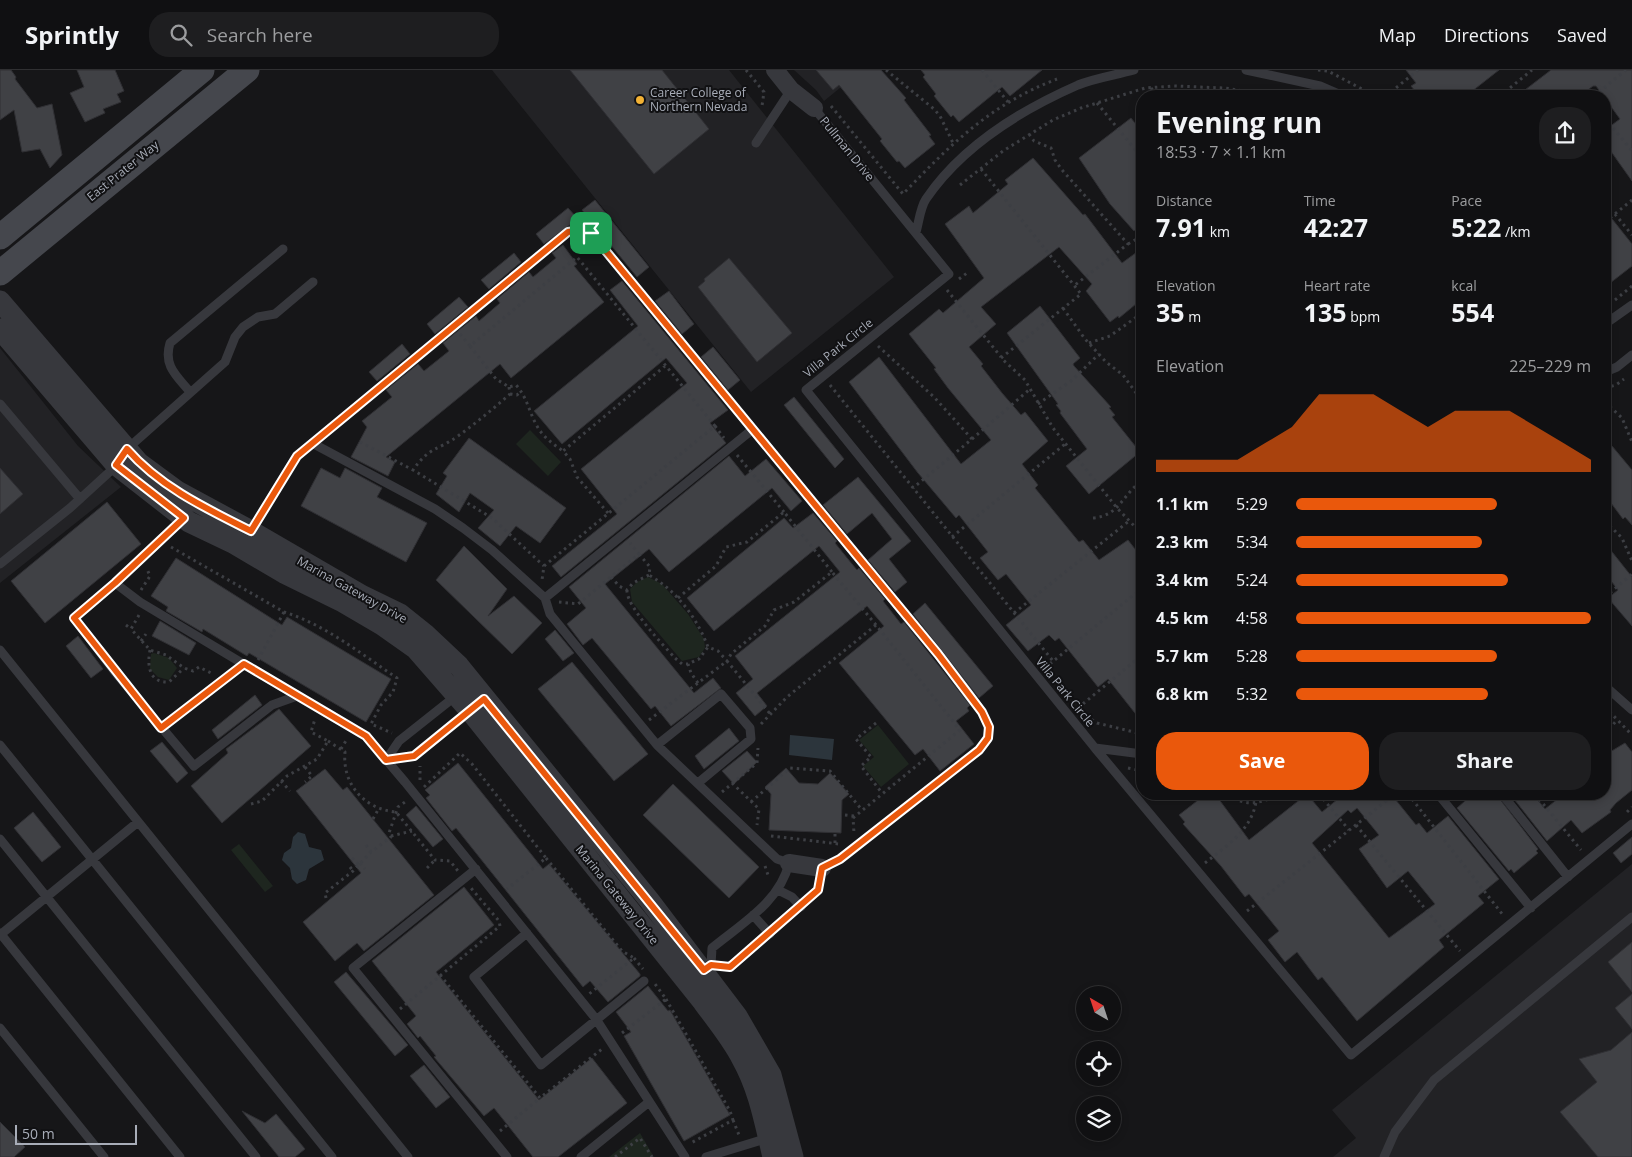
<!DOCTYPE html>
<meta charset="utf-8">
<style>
body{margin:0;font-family:"Open Sans",sans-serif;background:#1e1e20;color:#f1f3f6;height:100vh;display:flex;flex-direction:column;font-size:19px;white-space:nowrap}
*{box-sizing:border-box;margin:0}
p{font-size:16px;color:#9c9d9f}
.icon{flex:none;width:28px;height:28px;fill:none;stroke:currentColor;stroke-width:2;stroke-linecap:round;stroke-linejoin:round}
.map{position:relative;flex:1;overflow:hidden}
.side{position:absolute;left:1136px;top:20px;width:475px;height:710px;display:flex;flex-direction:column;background:#101012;border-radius:20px;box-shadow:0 2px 8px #0003,0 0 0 1px #303032}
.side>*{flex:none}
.needle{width:32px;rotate:321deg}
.tools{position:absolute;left:1076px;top:916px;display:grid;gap:10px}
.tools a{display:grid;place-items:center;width:45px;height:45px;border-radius:50%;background:#101012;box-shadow:0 2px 8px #0003,0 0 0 1px #303032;font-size:25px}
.scale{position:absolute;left:15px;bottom:12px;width:122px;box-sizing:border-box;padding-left:5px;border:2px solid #a8adb8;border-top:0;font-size:14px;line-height:18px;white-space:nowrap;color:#a8adb8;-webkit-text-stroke:4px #111113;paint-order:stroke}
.pin{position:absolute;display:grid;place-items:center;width:42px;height:42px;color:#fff;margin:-21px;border-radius:10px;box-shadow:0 2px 8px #0006}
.round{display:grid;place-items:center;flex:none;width:52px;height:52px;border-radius:20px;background:#1e1e20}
.overview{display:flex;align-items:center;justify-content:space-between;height:85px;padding:0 20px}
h1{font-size:28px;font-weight:700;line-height:38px}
.figures{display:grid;grid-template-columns:repeat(3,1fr);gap:8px;height:85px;padding:5px 20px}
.figures div{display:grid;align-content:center}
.figures b{font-size:25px;font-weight:700}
.figures small{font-size:14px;font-weight:400}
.figures p{font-size:14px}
.chart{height:140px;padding:10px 20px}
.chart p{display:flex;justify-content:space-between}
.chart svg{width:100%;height:90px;margin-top:5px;fill:#ea580c;opacity:.7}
.primary-button{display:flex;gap:10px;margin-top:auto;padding:10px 20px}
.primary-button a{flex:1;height:58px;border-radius:20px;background:#ea580c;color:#fff;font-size:20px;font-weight:700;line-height:58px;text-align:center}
.primary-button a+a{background:#1e1e20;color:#f1f3f6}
ul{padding:0 20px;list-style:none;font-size:16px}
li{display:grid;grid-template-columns:80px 60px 1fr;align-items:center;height:38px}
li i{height:12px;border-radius:6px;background:#ea580c}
header{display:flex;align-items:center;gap:30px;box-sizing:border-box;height:70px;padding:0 25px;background:#101012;border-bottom:1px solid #303032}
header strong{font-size:24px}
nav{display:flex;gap:28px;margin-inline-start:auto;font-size:18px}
.search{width:350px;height:45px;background:#1e1e20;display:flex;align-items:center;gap:12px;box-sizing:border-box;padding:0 18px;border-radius:20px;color:#9c9d9f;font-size:19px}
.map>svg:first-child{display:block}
.built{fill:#222225}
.green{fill:#1e261f}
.water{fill:#2c353c}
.building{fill:#404145;stroke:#303034;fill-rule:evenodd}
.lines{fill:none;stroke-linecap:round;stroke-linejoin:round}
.path{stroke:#3d3f44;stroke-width:3;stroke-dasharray:2.5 4;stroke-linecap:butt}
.service{stroke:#37383d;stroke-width:9}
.minor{stroke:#37383d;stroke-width:18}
.tertiary{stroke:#37383d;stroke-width:21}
.secondary{stroke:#45474d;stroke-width:25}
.route-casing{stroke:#fff;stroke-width:10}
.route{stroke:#ea580c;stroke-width:6}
.poi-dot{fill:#f2b134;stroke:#111113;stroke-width:2}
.labels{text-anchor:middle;stroke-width:4;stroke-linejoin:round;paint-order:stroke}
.poi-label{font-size:12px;fill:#a8adb8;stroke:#111113;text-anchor:start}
.street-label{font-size:12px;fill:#a8adb8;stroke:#111113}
</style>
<header>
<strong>Sprintly</strong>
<div class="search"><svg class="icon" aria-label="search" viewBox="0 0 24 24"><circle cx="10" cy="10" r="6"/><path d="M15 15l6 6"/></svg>Search here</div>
<nav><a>Map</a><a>Directions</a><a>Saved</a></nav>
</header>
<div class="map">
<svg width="1632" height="1087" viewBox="0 0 1632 1087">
<rect width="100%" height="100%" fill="#161618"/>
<!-- built -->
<path class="built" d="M 492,0 L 729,0 L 894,207 L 751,322 Z
M 794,0 L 862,0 L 824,31 L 816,20 Z
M 0,278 L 78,376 L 121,417 L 0,513 Z
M 1632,794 L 1632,1087 L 1333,1087 L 1356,1068 L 1332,1040 Z"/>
<!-- green -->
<path class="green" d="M 530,360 L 561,392 L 548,406 L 516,374 Z
M 648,507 L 662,514 L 688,544 L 704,569 L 705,578 L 699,587 L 682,591 L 632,532 L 630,519 L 637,512 Z
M 154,583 L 169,588 L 177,598 L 169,610 L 158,607 L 150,599 L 151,584 Z
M 878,655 L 909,694 L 881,717 L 863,696 L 874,687 L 859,670 Z
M 239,774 L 273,816 L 265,822 L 231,780 Z
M 640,1063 L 654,1087 L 609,1087 Z"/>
<!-- water -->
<path class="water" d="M 790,665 L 834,669 L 832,690 L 789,685 Z
M 298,762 L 305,764 L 309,777 L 321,780 L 324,790 L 309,799 L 306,810 L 297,814 L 292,809 L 290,798 L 282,790 L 284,783 L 291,778 L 293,767 Z"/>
<!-- building -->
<path class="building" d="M 0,0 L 11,0 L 16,7 L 15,9 L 37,38 L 52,34 L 62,85 L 50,98 L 40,79 L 22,82 L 14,40 L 0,50 Z
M 77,0 L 115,0 L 124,21 L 117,24 L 121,32 L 103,39 L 105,43 L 85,52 L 70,23 L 84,17 Z
M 570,0 L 662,0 L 709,59 L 654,104 Z
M 816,0 L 881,0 L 906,28 L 904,30 L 931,65 L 929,66 L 935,74 L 905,98 L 899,91 L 897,92 L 880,71 L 882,69 L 839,15 L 833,20 Z
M 921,0 L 1042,0 L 1010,26 L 1002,17 L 959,52 L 953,45 L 951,47 L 934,26 L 936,24 L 923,7 L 925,5 Z
M 1406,0 L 1499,0 L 1471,22 L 1470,20 L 1462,26 L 1419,26 L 1411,16 L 1416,13 Z
M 1551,0 L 1632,0 L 1632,111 L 1605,73 L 1605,60 L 1620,49 L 1596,16 L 1593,16 L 1580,26 L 1517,26 Z
M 1131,48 L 1142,62 L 1142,154 L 1134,161 L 1110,134 L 1079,88 Z
M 1033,88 L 1083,145 L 1085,144 L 1122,193 L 1137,182 L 1142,189 L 1142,229 L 1119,248 L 1118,246 L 1110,252 L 1086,221 L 1092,214 L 1059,177 L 981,237 L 996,254 L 969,277 L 983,294 L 981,296 L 1002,323 L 1021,345 L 1025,342 L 1048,371 L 1022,394 L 1038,415 L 1035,418 L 1079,472 L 1083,470 L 1099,490 L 1128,470 L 1142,488 L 1142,652 L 1108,609 L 1098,617 L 1059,568 L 1055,571 L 1049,565 L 1028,581 L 1006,555 L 1031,535 L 1006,504 L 998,510 L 980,488 L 988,482 L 959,445 L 956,448 L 918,403 L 849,312 L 879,287 L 961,394 L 991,370 L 948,318 L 934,299 L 936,298 L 909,264 L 939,239 L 943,243 L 984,208 L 945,154 L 969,136 L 973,143 L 1008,114 L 1005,110 Z
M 595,130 L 649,197 L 637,207 L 582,140 Z
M 568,138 L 578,149 L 544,174 L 536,164 Z
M 1605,140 L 1632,174 L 1632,196 L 1605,217 Z
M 563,175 L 577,194 L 574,196 L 604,232 L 511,308 L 500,294 L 386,387 L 395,392 L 388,406 L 351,387 L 367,357 L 362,351 L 392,327 L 386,320 L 418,294 L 424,301 L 449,281 L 443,273 L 476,246 L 479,251 L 500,233 L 497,229 L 529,202 L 533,207 L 556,188 L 552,183 Z
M 514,183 L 521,192 L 489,219 L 481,210 Z
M 729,188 L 792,263 L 757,292 L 698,217 L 705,211 L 704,209 Z
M 622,211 L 728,340 L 710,353 L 726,373 L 561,507 L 552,496 L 617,444 L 581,399 L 687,313 L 666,288 L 562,374 L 534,341 L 638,256 L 610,220 Z
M 669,221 L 694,254 L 682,264 L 655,231 Z
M 459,227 L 468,237 L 435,264 L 427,254 Z
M 1040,236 L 1080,288 L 1073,294 L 1074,296 L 1111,337 L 1109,338 L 1115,345 L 1112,347 L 1140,382 L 1089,424 L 1066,396 L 1087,379 L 1060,343 L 1061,341 L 1056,335 L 1058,334 L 1007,263 Z
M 402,274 L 410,284 L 377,311 L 369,302 Z
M 713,277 L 740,310 L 728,320 L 701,287 Z
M 794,327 L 844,389 L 835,398 L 784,335 Z
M 469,368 L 566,438 L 540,473 L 516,456 L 500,476 L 478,458 L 494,440 L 470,423 L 459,442 L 436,424 L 447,406 L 443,403 Z
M 1612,376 L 1632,400 L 1632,455 L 1625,447 L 1623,449 L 1611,433 L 1605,439 L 1605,382 Z
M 729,386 L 745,406 L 766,389 L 802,431 L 791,441 L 772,418 L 669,502 L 649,479 L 605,514 L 694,623 L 713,608 L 721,618 L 671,656 L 655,636 L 651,639 L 592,568 L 583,575 L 567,554 L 586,538 L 569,517 Z
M 0,398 L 23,424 L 0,444 Z
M 321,398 L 340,408 L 345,398 L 382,418 L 377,427 L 427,453 L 406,492 L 301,436 Z
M 858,407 L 911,471 L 889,489 L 907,512 L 895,522 L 868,490 L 892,469 L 872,443 L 847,464 L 823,435 Z
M 107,432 L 141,474 L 45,553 L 11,511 Z
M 813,443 L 837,471 L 835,473 L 852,494 L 857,500 L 859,498 L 885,529 L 883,531 L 901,554 L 904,552 L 970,635 L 967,638 L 969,641 L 956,651 L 974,674 L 940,701 L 923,679 L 915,685 L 839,593 L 884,556 L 867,536 L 757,623 L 767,636 L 755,646 L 736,623 L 753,609 L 735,586 L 840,502 L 819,476 L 714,561 L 687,528 L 784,448 L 793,458 Z
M 1605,473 L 1632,507 L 1632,556 L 1608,528 L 1618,520 L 1605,503 Z
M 464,476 L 507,519 L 488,546 L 514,526 L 542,553 L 512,584 L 436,510 Z
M 176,488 L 282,555 L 287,547 L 391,609 L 366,652 L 249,583 L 247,586 L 203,559 L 202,562 L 166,541 L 168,537 L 151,526 Z
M 925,533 L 993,616 L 979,628 L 913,544 Z
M 160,551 L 196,573 L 189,585 L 152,566 Z
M 555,560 L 574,583 L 563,591 L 545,569 Z
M 78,566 L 103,599 L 91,608 L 66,576 Z
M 572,592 L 648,684 L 614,711 L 538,619 Z
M 255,625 L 262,635 L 218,669 L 212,660 Z
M 279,639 L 311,676 L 222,753 L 191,716 L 228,683 L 226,679 Z
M 729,658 L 739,671 L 704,699 L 695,686 Z
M 162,672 L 188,703 L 177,713 L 150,681 Z
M 1625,673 L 1632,682 L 1632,720 L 1616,733 L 1610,740 L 1611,742 L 1582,763 L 1571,750 L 1547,771 L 1510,724 L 1533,724 L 1545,739 L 1564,724 L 1605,724 L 1605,685 Z
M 747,681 L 757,692 L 734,714 L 722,701 Z
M 458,693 L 543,799 L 549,794 L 640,904 L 640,906 L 608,932 L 590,911 L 583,917 L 456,758 L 452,761 L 426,728 L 430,725 L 425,720 Z
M 786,698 L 799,713 L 818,714 L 830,703 L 849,724 L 842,730 L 841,763 L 769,760 L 771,724 L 765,717 Z
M 325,699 L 343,720 L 347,717 L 434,825 L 364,881 L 357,873 L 335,891 L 303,852 L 361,803 L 296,721 Z
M 673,714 L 759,797 L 729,828 L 643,745 Z
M 1206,724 L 1215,724 L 1249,770 L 1307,724 L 1322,742 L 1344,724 L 1391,724 L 1416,755 L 1419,753 L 1427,763 L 1448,746 L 1499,809 L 1478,826 L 1484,833 L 1439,870 L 1444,877 L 1357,951 L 1322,907 L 1318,910 L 1297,882 L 1285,892 L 1268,870 L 1279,861 L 1249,824 L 1245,827 L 1221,796 L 1183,754 L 1185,752 L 1179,745 ZM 1357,738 L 1379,765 L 1359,779 L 1387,818 L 1408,801 L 1435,834 L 1389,868 L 1312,773 L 1348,740 L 1351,743 Z
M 1473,724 L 1496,724 L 1538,779 L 1536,781 L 1538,783 L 1514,803 L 1511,799 L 1509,801 L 1457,738 Z
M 416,736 L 443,769 L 433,777 L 406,745 Z
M 33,742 L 61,777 L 42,792 L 14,758 Z
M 1632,767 L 1632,784 L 1621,793 L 1613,783 Z
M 464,817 L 494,855 L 436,902 L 539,1030 L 592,988 L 627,1033 L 558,1087 L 533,1087 L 494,1038 L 484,1046 L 434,987 L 436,986 L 420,966 L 418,968 L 407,954 L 416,946 L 372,891 Z
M 1632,872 L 1632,922 L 1608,892 Z
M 346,902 L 408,975 L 395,986 L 334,912 Z
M 648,916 L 668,941 L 670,940 L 730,1045 L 684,1071 L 624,966 L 631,962 L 616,942 Z
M 1632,924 L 1632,959 L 1615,938 Z
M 1632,962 L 1632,1087 L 1598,1087 L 1560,1042 L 1597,1012 L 1579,989 L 1611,980 Z
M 424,995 L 450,1027 L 436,1038 L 410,1006 Z
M 242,1041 L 265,1053 L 276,1044 L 305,1079 L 295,1087 L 279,1087 Z
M 0,1052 L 25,1077 L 14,1087 L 0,1087 Z"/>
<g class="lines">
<!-- path -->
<path class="path" d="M 746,0 L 764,22 L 762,36
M 886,0 L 934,39 L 940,46 L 953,73
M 982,0 L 1008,32
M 1318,0 L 1328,1 L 1375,26
M 1151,18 L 1158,26
M 1386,26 L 1418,0
M 1500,26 L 1532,0
M 1594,26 L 1626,0
M 1097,33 L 1142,88
M 831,36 L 903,124 C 951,74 991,34 1057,9
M 1605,48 L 1632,81
M 1029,64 L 1034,71 L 1051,78 L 1055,90 L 1062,100 L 1128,174 L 1075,215
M 981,99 L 1081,224 L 1001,288 L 1025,310 L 1053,358 L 1117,438 L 1142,464
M 960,115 L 1003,81 L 1053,50 L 1081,38 L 1145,18 L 1174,16 L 1225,18 L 1275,26
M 1615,144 L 1632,165
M 1605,152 L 1632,130
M 1128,174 L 1142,166
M 959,209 L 967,203
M 947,220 L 1001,287
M 1615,230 L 1632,216
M 1063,238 L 1085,269 L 1106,292 L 1123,305 L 1142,331
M 460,264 L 470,276 L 577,187 L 715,356 L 544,496 L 542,510
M 1089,273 L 1110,266 L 1142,243
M 470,276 L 496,309 L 509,317 L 516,315 C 527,327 529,342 537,356 C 543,367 553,374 563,381
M 878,276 L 934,327 L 972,369 L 913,418
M 830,315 L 1053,591
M 509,317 L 510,324 C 493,339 476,353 458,366 C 437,381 430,376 413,400 L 492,448 L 544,496
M 1605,318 L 1616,315 L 1624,309
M 510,324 L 517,325 L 520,322
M 1605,332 L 1622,348 L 1632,372
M 1038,334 L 1071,311 L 1099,284
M 715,356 L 724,368
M 972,369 L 1030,319
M 360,372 L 413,400
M 737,385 L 784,442
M 608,443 L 577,407 L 570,389 L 563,381 L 665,296
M 1093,448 C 1120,446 1123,423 1142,411
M 1605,451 L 1622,468 L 1632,491
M 952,467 L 1065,374
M 171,477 L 284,542 C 326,555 361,584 397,608 L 393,622 L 381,635 L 371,654 L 392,663
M 639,484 L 650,497 L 649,505 C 677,521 697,548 708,577 L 718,581 L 727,591 L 731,584 L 765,556 L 774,540 L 794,532 L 832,502 L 876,555
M 611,507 L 619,516 L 627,520 L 633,513 L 649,505
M 141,520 L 150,506 L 147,499
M 627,520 C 626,536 663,575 675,588 L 682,594 L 688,594
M 1605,527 L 1632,504
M 678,528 L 716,496 L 726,477 L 747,472 L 784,442 L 832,502
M 559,532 L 578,534 L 639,484 L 630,473
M 1014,543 L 1129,451
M 139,545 L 131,559 L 150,580 L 166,585 L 184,598 L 193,601 L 199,597 L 211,603 L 212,601
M 126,555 L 131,559
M 141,571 L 146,564
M 150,580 C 147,596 149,613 169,612 L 184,598
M 258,590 L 284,542
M 1045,598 L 1142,518
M 698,613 L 691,603 L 688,594 L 699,589 L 708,577
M 1605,637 L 1632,665
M 1078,638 L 1142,585
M 1086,646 L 1097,653 L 1142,664
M 649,650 L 727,591 L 771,645
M 876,653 L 856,669 L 871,687 L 861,696 L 882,723
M 761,654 L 787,627 L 876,555 L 960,660 L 853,748 L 854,763
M 1605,664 L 1617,650
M 328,671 L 345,682 C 342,714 364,739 396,742 L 435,790 L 450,791 L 458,801
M 341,679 L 347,669
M 305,697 L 312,706 L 305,712
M 1128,698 L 1142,701
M 420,710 L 420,696
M 281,711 L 290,721
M 732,713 L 759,739 L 757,755
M 424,717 L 460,683 L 472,694 L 546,788 L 507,819
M 722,722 L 757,693 L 758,678
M 1229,724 C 1244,738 1263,733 1279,724
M 1319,724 L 1349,760
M 1408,724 L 1503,845
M 1535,724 L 1581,780
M 1539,728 L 1545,724
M 751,732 L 790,698 L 830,701 L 862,740
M 251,734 L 262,731 L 287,706 L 317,689 L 328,671 L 311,662 L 315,649
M 1627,742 L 1632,737
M 845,745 L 854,746
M 373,749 L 379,738
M 1356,755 L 1460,881
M 391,766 L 412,761
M 771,766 L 839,774
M 835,773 L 835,764
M 366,775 L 371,782 L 391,767 L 389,763 L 398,737 L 405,732
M 352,788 L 359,795
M 546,788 L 622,881 L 634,888 L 589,924
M 360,793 L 365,799
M 1205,793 C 1226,776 1251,761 1256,732
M 765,796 L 769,808
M 350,797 L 353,801
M 427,798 L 435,790
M 326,828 L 325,823 L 353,801 L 371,782
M 1247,841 L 1395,724
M 634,888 L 643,899
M 440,905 L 540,1028 L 602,979
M 666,929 L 730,1041 L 733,1050 L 691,1073
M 400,939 L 500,856 L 499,851 L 471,818
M 622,963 L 666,929 L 655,914
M 733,1050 L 739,1065
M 500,1061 L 540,1028
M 615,1087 L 640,1068 L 652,1087"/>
<!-- service -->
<path class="service" d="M 1246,0 L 1320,16 L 1343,26
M 814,38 L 949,204 L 806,320 L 1095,678 L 1142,684
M 756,73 L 791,20
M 916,162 C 919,152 920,138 926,129 C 962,76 1021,40 1078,15 C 1095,8 1116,5 1134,0
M 1605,254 L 1632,235
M 1605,302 L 1617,297 L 1632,285
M 190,322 C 177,306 163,296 170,273 L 283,179
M 0,334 L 80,429
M 312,373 L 435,439 L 463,458 L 492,480 L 545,528 L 550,544 L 657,675 L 777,789 L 789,793 C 780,832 741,854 712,878 L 711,895
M 127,379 L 225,292 L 235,267 L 243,257 L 258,247 L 275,244 L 313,212
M 184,448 L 115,513 L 74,548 L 115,602 L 194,696 L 272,635 L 297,626 L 366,666 L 405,712 L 596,949 L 685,1087
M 251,461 L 297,385 L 312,373 L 568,162 L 581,160 L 591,163 L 938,584 C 950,600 994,648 988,667 C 987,672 982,676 979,680 L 840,789 L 822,798 L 818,820 L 730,897 L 711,895 L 704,900
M 0,494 L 70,438 L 116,396
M 115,513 L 140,532 L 297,626
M 545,528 L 753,359
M 0,580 L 408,1087
M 1605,616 L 1632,640
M 161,658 L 244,594
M 0,675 L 332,1087
M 657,675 L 721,624 L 750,658 L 751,669 L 698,713
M 1095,678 L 1351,985 L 1632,754
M 386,690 L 414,686 L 470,642
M 386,690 L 399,671 L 457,625
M 1438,724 L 1531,838
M 1502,724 L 1568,807
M 0,769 L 256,1087
M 476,799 L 353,898 L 507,1087
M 778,820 L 792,827 L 801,837
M 753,845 L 770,864
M 0,863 L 180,1087
M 527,863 L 474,907 L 541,995 L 644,911
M 0,865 L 138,752
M 0,958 L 104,1087
M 581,1087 L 649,1032
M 706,1087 L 768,1068
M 1384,1087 L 1395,1062 L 1434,1010 L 1632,847"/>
<!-- minor -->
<path class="minor" d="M 775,0 L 791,20 L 814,38
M 789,793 L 822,798"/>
<!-- tertiary -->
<path class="tertiary" d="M 0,231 L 139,393 L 177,421 L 251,461 L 363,526 L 400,544 L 425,564 L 459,596 L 649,830 L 737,946 L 771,1005 L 793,1087
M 0,259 L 116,395 L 189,452 L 233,473 L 284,503 L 341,531 L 382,555 L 416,579 L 471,642 L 703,932 C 716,950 732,969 742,989 C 759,1019 765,1054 773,1087"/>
<!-- secondary -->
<path class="secondary" d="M 0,167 L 202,0
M 0,203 L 247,0"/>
</g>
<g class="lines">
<defs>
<path id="route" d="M 581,160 L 591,163 L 938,584 L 982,642 L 989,657 L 988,668 L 979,680 L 840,789 L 822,798 L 818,820 L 730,897 L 711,895 L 704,900 L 484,629 L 414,686 L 386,690 L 366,666 L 244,594 L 161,658 L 74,548 L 115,513 L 184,448 L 116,395 L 127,379 C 160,417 207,439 251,461 L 297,386 L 568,162 Z"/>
</defs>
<!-- route casing -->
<use href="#route" class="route-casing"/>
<!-- route -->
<use href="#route" class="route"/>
</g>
<!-- markers -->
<circle class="poi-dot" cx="640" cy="30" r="5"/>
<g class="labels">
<!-- poi labels -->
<g class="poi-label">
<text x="650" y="27">Career College of<tspan x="650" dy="14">Northern Nevada</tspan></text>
</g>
<!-- street labels -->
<g class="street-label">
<text transform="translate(847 79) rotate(51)" y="4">Pullman Drive</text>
<text transform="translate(123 101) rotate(-39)" y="4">East Prater Way</text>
<text transform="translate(838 278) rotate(-39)" y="4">Villa Park Circle</text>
<text transform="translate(352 520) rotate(29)" y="4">Marina Gateway Drive</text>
<text transform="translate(1065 622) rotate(51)" y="4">Villa Park Circle</text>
<text transform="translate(617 825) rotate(51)" y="4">Marina Gateway Drive</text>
</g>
</g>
</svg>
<div class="tools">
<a><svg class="needle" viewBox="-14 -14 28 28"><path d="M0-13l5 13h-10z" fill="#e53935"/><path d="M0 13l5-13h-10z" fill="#9c9d9f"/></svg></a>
<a><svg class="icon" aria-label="locate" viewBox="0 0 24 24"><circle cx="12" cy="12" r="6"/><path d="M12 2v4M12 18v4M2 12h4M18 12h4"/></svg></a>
<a><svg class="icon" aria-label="layers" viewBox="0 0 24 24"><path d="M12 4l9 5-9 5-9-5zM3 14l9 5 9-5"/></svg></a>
</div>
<div class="scale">50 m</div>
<div class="pin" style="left:591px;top:163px;background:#1e9e55"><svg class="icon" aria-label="arrive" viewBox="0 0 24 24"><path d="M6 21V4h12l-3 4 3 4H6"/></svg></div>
<section class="side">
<div class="overview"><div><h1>Evening run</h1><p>18:53 · 7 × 1.1 km</p></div><a class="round"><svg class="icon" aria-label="share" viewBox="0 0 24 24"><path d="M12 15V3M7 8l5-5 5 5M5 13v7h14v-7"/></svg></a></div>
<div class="figures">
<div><p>Distance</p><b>7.91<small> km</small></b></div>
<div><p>Time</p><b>42:27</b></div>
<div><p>Pace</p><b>5:22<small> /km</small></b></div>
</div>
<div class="figures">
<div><p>Elevation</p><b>35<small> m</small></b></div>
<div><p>Heart rate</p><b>135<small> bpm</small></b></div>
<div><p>kcal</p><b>554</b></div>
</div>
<div class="chart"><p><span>Elevation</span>225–229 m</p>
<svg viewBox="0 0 160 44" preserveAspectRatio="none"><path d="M0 44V38L10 38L20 38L30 38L40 30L50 22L60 6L70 6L80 6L90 14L100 22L110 14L120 14L130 14L140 22L150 30L160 38V44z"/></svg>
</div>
<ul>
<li><b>1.1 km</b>5:29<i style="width:68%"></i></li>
<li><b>2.3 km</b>5:34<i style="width:63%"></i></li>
<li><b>3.4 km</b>5:24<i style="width:72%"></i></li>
<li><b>4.5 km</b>4:58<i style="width:100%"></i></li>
<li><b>5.7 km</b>5:28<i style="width:68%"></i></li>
<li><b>6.8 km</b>5:32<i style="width:65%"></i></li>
</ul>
<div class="primary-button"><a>Save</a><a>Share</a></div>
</section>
</div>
